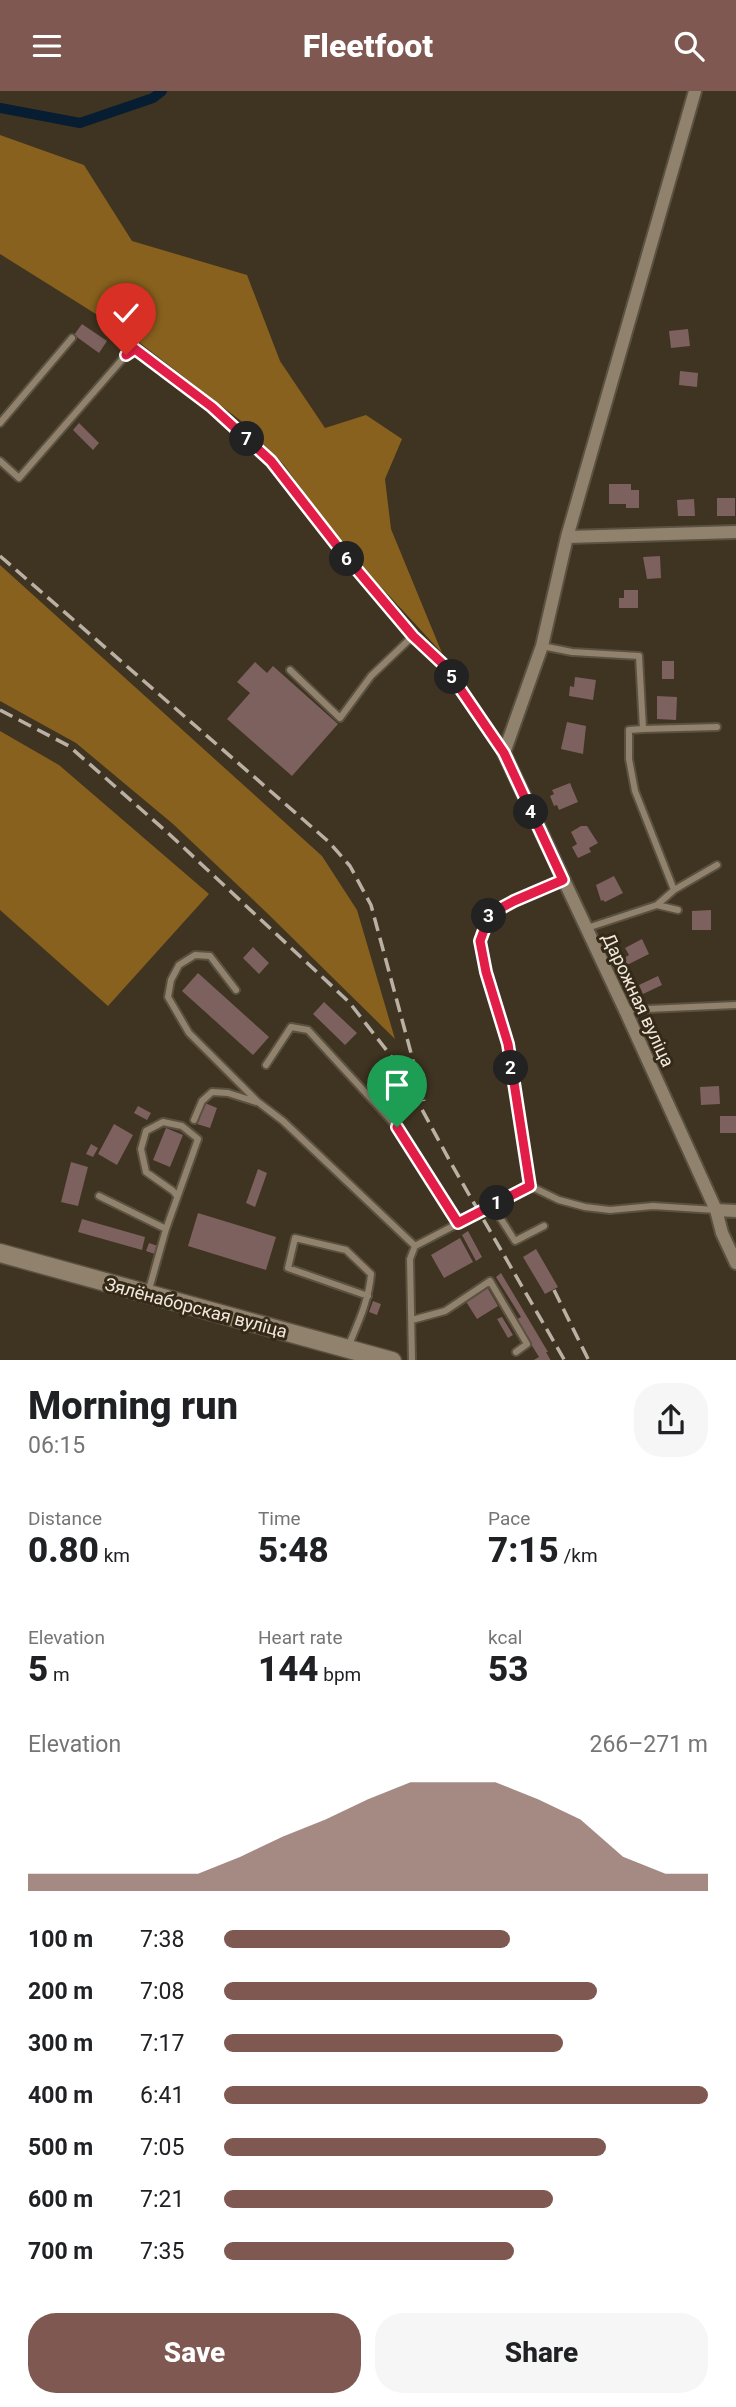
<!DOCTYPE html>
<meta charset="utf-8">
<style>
body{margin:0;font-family:Roboto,sans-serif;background:#f6f6f6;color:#202124;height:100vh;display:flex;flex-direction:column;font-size:26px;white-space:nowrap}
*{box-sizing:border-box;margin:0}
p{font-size:23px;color:#757577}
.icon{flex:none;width:38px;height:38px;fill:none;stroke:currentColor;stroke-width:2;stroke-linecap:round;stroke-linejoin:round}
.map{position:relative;height:1269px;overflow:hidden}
.details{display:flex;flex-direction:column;background:#fff;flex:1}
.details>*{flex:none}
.pin{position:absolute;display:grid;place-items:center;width:60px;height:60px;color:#fff;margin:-72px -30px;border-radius:50% 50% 50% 0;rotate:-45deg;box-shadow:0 0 7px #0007}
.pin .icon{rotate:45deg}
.km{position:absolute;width:35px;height:35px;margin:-18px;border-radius:50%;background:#222;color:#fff;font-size:19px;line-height:35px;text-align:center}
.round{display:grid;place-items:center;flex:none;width:74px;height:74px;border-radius:28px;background:#f6f6f6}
.headline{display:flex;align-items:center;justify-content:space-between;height:119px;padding:0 28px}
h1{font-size:38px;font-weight:800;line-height:52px}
.metrics{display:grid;grid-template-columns:repeat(3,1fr);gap:10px;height:119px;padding:7px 28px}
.metrics div{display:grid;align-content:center}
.metrics b{font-size:35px;font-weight:800}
.metrics small{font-size:19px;font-weight:400}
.metrics p{font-size:19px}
.chart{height:196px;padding:14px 28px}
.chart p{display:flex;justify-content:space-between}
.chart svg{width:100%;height:126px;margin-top:7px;fill:#7f5951;opacity:.7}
.button{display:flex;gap:14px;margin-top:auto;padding:14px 28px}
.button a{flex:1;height:80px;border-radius:28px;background:#7f5951;color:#fff;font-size:28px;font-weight:800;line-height:80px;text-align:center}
.button a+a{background:#f6f6f6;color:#202124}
ul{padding:0 28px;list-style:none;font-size:23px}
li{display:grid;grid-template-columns:112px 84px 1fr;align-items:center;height:52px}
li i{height:18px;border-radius:9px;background:#7f5951}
header{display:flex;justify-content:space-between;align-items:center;height:91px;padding:0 28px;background:#7f5951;color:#fff;font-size:32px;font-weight:800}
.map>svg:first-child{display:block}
.forest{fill:#87611d}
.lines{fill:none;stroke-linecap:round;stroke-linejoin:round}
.canal{stroke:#071d31;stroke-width:10}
.building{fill:#7c615f}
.lane-casing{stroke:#5b5140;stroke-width:10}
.street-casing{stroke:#5b5140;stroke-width:16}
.secondary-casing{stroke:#5b5140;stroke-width:21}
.lane{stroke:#90826d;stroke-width:6}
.street{stroke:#90826d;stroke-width:12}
.secondary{stroke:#90826d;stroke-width:18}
.rail{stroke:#bab1a4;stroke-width:3.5;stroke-dasharray:14 7;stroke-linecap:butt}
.route-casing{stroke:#fff;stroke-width:14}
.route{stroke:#e11d48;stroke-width:9}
.labels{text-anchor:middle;stroke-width:6;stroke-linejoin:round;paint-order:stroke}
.street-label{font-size:18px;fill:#f1e9de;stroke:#352917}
</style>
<header><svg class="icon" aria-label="menu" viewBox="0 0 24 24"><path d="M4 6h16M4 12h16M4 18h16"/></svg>Fleetfoot<svg class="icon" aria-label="search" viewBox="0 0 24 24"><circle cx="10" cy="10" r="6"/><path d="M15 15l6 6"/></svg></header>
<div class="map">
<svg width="736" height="1270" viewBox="0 0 736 1270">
<rect width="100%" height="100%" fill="#3f3321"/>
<!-- forest -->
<path class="forest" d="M 0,44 L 84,74 L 132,150 L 247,184 L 280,270 L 325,337 L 366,324 L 402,348 L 385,388 L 391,438 L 442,562 L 344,456 L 284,374 L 241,330 L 131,245 L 0,163 Z
M 0,474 L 322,765 L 357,819 L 395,948 L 266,821 L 173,733 L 76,652 L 0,610 Z
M 0,640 L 59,674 L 209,803 L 108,915 L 0,819 Z"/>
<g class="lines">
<!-- canal -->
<path class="canal" d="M 0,17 L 80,32 L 153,7 L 162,0"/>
</g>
<!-- building -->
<path class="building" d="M 82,233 L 107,250 L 99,262 L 74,244 Z
M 688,238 L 690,255 L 671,257 L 669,240 Z
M 680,280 L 698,282 L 697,296 L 679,294 Z
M 79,332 L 99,352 L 93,359 L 73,339 Z
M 609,393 L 631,393 L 631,399 L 639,399 L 639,417 L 626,417 L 626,413 L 609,413 Z
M 717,407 L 735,407 L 735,425 L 717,425 Z
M 694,408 L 695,425 L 678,425 L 677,409 Z
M 660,465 L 661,487 L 647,488 L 643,466 Z
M 624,499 L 638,499 L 638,517 L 619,517 L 619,507 L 624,507 Z
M 662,570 L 674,570 L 674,588 L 662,588 Z
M 255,571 L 267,582 L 273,575 L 338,633 L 292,685 L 227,628 L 250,602 L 237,591 Z
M 575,586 L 596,589 L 593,609 L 569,605 L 570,595 L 574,596 Z
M 657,605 L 677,606 L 676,629 L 657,628 Z
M 567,631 L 586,635 L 583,663 L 561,658 Z
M 570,692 L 578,711 L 559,719 L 557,714 L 554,715 L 550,705 L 554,703 L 552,699 Z
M 581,735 L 587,735 L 598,752 L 589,757 L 591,761 L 578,767 L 572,756 L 577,753 L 571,741 Z
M 614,785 L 623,802 L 605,811 L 603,809 L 601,810 L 596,794 Z
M 711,819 L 711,839 L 692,839 L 692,820 Z
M 642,848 L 649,863 L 627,874 L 624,867 L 629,864 L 625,857 Z
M 253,856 L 269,872 L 259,883 L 243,867 Z
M 198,882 L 269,946 L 253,964 L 182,900 Z
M 658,885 L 662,894 L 643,903 L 639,894 Z
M 324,911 L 357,942 L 345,954 L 313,923 Z
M 719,995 L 720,1013 L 701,1014 L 700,996 Z
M 205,1012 L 217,1017 L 210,1037 L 197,1033 Z
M 138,1015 L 151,1022 L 147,1029 L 134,1022 Z
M 720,1025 L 736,1025 L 736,1042 L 720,1042 Z
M 114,1033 L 133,1044 L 117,1074 L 98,1063 Z
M 166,1037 L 183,1044 L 170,1076 L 153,1069 Z
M 91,1053 L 98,1057 L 93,1066 L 86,1063 Z
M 71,1071 L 88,1076 L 78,1115 L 61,1111 Z
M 258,1078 L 267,1082 L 255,1116 L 246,1112 Z
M 198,1122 L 276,1146 L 266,1179 L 188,1155 Z
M 82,1128 L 145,1146 L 142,1159 L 78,1141 Z
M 468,1140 L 482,1166 L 476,1170 L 462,1144 Z
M 460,1147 L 473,1171 L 444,1187 L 431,1164 Z
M 149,1152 L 158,1155 L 155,1163 L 146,1160 Z
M 536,1158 L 558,1196 L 545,1203 L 523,1166 Z
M 501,1182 L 548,1261 L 546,1261 L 551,1270 L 532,1270 L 539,1266 L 516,1229 L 521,1226 L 496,1186 Z
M 487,1196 L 498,1215 L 477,1228 L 465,1209 Z
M 373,1210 L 381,1213 L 377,1224 L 369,1221 Z
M 502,1226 L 513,1244 L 508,1247 L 497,1228 Z"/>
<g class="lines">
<defs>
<path id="lane" d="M 0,332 L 72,247
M 0,370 L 19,387 L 126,264 L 135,258 L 212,316 L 271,370 L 342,462 L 413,545 L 444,574 L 503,661
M 542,555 L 572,561 L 639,565 L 643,638 L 629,639 L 629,668 L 635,700 L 674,799
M 290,579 L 340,627 L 371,585 L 413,545
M 643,638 L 717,636
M 657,814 L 678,819
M 587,837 L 657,814 L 674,799 L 717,774
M 236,899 L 210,865 L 195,864 L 179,874 L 171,889 L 168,906 L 189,942 L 258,1011 L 283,1030 L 415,1155
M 625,919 L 736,914
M 266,974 L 291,936 L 308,939 L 397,1036 L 458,1131
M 194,1029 L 202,1010 L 212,1001 L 228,1002 L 256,1011
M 530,1095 L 508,953 L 486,881 L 480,850 L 490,823 L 514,810 L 563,789
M 99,1105 L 166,1138
M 492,1114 L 515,1150 L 544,1135
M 148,1202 L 166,1138 L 198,1048 L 182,1035 L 163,1031 L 146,1040 L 141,1058 L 146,1081 L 173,1100 L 177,1105
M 412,1229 L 445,1220 L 490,1190 L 527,1253 L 516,1261
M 348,1256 C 358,1232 369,1209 371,1183 L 346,1159 L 295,1147 L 288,1177 L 368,1205
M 412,1270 L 410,1168 L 415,1155 L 530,1095 L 559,1109 L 585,1116 L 610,1119 L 653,1115 L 716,1119"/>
<path id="street" d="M 695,0 L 567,446 L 542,555 L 504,662 L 625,919 L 716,1119 L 722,1142 L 736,1172
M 567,446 L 736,441
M 716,1119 L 736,1120"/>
<path id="secondary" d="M 0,1162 L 392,1270"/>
</defs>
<!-- lane casing -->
<use href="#lane" class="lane-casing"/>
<!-- street casing -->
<use href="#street" class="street-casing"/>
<!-- secondary casing -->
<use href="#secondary" class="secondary-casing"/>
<!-- lane -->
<use href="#lane" class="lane"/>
<!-- street -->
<use href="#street" class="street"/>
<!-- secondary -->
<use href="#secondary" class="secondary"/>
<!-- rail -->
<path class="rail" d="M 0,465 L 329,751 L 350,775 L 371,814 L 424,1010
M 0,619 L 69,655 L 168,742 L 349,911 L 398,974 L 452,1074 L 565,1270
M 554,1199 L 589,1270"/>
</g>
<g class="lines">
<defs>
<path id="route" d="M 126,264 L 135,258 L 212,316 L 271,370 L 342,461 L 413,545 L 444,574 L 504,662 L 563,789 L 514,810 L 490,823 L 480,850 L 486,881 L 508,953 L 530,1095 L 458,1132 L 397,1036"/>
</defs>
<!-- route casing -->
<use href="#route" class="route-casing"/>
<!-- route -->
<use href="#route" class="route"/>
</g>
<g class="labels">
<!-- street labels -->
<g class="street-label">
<text transform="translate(638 909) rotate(65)" y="6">Дарожная вуліца</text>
<text transform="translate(196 1217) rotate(15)" y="6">Зялёнаборская вуліца</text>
</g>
</g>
</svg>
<div class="pin" style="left:397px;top:1036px;background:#1e9e55"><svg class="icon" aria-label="arrive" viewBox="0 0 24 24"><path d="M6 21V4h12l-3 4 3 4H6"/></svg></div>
<div class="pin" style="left:126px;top:264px;background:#d93025"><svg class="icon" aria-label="check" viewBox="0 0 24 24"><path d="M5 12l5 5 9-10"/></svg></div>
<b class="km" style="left:497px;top:1112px">1</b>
<b class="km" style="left:511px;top:977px">2</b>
<b class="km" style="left:489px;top:825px">3</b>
<b class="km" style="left:531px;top:721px">4</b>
<b class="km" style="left:452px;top:586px">5</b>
<b class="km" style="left:347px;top:468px">6</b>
<b class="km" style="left:247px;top:348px">7</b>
</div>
<section class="details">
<div class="headline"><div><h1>Morning run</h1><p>06:15</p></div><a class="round"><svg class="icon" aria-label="share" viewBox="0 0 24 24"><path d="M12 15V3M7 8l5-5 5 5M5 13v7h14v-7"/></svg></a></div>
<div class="metrics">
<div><p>Distance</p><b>0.80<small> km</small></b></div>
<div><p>Time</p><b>5:48</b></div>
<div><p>Pace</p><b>7:15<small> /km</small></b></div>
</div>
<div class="metrics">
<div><p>Elevation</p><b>5<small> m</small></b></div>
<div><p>Heart rate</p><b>144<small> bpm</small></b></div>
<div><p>kcal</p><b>53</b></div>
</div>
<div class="chart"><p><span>Elevation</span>266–271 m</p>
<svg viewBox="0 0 160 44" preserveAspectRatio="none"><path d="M0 44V38L10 38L20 38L30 38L40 38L50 32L60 25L70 19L80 12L90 6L100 6L110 6L120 12L130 19L140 32L150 38L160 38V44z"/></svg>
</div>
<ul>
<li><b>100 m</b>7:38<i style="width:59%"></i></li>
<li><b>200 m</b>7:08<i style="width:77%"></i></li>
<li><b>300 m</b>7:17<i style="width:70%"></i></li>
<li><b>400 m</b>6:41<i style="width:100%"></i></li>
<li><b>500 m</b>7:05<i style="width:79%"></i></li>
<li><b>600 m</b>7:21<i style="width:68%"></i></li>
<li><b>700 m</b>7:35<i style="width:60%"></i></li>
</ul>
<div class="button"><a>Save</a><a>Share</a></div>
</section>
